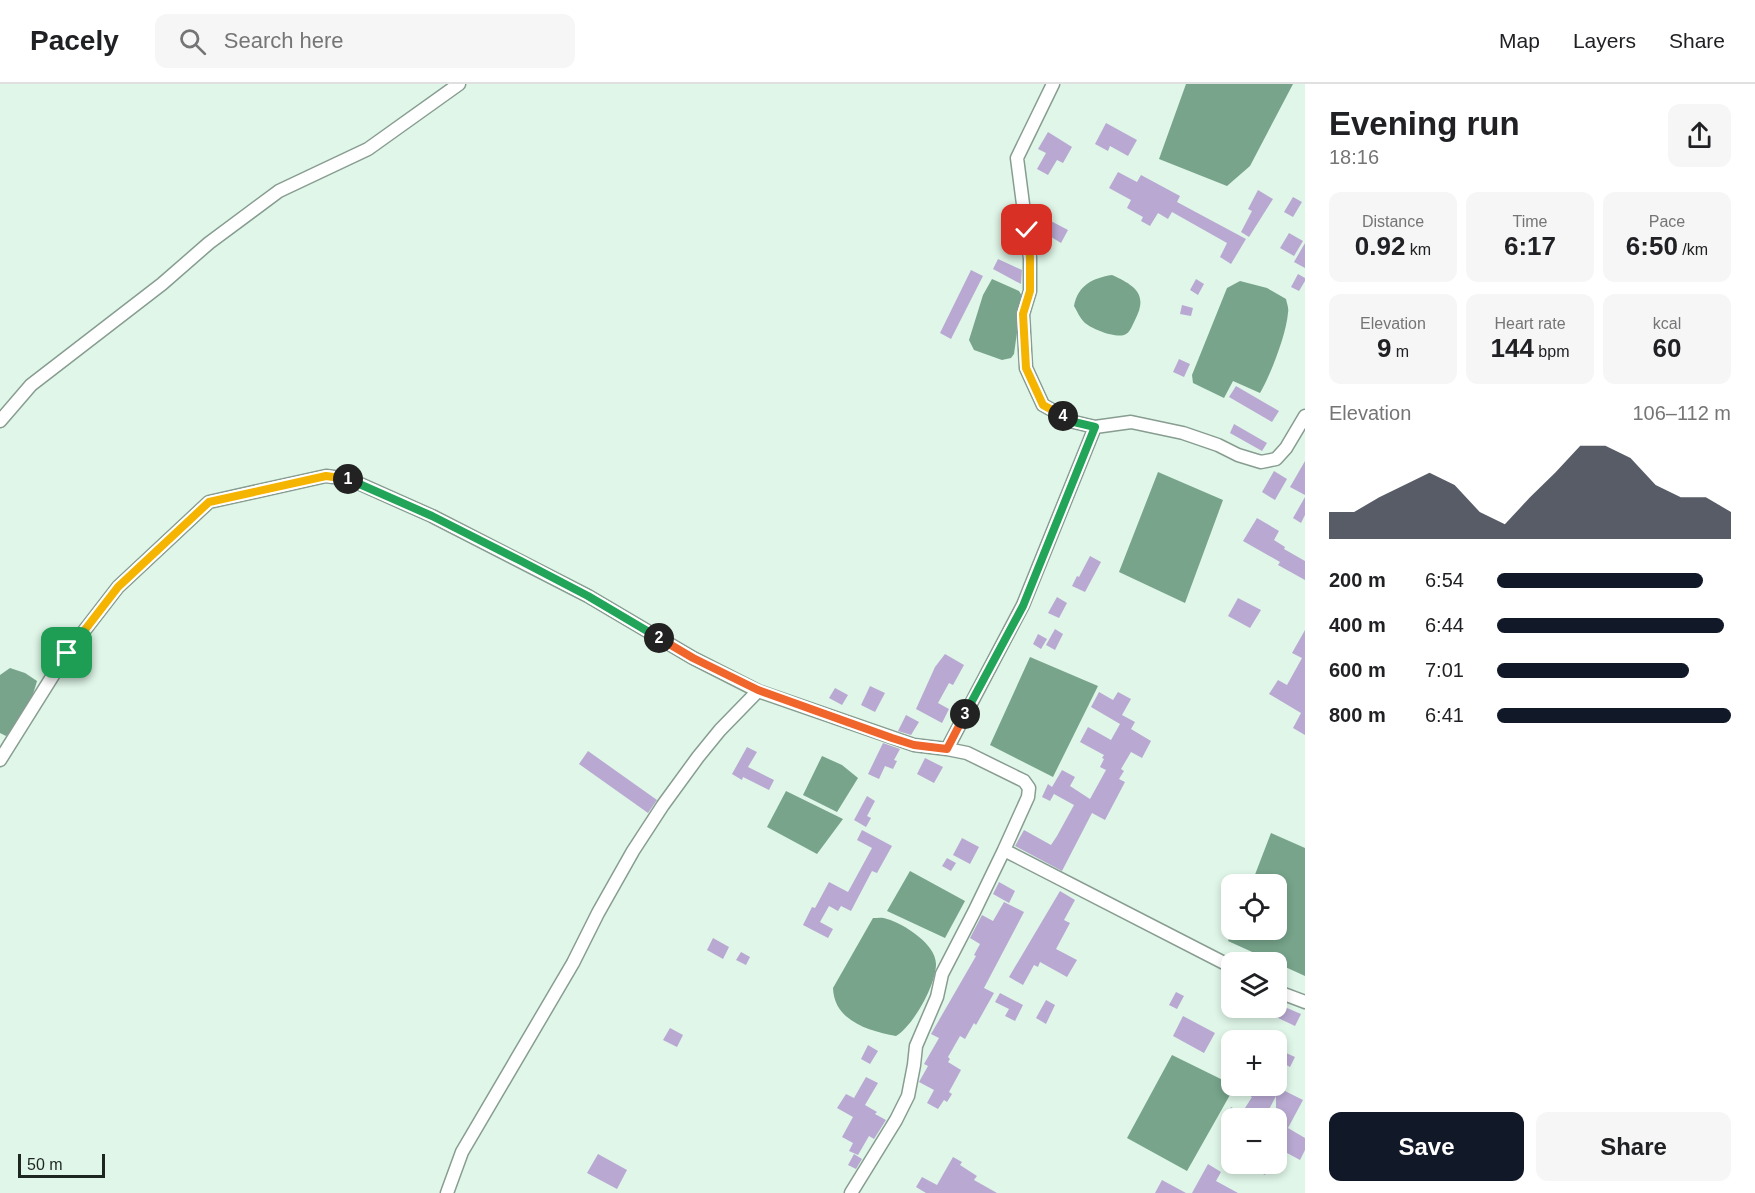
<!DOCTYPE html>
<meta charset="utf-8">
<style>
body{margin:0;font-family:Arial,sans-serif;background:#f6f6f6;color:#202124;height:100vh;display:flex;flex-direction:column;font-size:22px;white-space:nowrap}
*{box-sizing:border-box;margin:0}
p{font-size:20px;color:#757577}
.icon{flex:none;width:33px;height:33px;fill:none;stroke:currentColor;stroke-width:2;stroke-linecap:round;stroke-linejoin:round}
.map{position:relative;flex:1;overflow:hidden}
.drawer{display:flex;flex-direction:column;background:#fff;width:450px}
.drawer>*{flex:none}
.controls{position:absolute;left:1221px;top:790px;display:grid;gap:12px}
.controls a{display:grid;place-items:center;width:66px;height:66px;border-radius:12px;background:#fff;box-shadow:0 3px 9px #0003;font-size:30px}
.scale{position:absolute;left:18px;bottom:15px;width:87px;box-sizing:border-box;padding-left:6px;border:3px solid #1e2622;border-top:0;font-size:16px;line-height:21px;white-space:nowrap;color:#1e2622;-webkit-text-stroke:4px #dff6e8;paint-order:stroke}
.pin{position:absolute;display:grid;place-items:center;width:51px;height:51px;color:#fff;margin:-26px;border-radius:12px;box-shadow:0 3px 9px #0006}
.km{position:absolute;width:30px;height:30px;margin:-15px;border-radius:50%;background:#222;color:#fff;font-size:16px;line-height:30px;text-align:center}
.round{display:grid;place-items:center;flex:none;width:63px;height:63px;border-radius:12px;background:#f6f6f6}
.overview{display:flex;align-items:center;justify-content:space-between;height:102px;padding:0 24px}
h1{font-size:33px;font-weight:700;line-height:45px}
.metrics{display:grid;grid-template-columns:repeat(3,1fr);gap:9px;height:102px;padding:6px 24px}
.metrics div{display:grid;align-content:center;border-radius:12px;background:#f6f6f6;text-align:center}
.metrics b{font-size:26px;font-weight:700}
.metrics small{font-size:16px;font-weight:400}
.metrics p{font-size:16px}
.chart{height:168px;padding:12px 24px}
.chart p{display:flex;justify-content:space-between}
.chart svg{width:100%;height:108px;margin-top:6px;fill:#111827;opacity:.7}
.primary-button{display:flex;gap:12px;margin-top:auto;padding:12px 24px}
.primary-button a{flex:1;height:69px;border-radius:12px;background:#111827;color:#fff;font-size:24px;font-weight:700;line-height:69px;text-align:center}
.primary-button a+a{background:#f6f6f6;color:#202124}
ul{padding:0 24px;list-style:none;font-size:20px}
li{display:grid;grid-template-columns:96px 72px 1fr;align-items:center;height:45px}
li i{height:15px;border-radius:8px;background:#111827}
header{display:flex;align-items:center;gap:36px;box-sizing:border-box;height:84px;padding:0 30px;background:#fff;border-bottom:2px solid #e0e0e0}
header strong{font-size:28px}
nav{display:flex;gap:33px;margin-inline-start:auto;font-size:21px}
.search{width:420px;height:54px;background:#f6f6f6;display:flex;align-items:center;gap:15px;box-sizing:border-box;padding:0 21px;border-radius:12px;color:#757577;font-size:22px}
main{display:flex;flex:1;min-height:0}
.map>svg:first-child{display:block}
.water{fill:#77a48b}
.building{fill:#b9a9d2}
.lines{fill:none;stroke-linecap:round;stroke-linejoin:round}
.minor-casing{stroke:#889d91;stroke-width:15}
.minor{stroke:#fff;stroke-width:12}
.split-1-casing{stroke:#fff;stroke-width:12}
.split-2-casing{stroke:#fff;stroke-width:12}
.split-3-casing{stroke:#fff;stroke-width:12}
.split-4-casing{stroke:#fff;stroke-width:12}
.split-5-casing{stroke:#fff;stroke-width:12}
.split-1{stroke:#f5b400;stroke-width:8}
.split-2{stroke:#22a559;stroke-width:8}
.split-3{stroke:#f0652b;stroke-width:8}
.split-4{stroke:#22a559;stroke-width:8}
.split-5{stroke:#f5b400;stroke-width:8}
</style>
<header>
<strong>Pacely</strong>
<div class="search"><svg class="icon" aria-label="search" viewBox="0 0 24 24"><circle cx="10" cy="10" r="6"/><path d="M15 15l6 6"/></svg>Search here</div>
<nav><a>Map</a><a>Layers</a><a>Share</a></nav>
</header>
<main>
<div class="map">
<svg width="1305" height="1109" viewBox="0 0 1305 1109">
<rect width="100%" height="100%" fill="#dff6e8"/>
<!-- water -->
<path class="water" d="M 1186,0 L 1293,0 L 1250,82 L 1227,102 L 1159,75 Z
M 1112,191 C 1134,201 1149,210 1135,236 C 1132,242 1130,249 1124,251 C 1115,254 1091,245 1084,238 C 1080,234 1077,227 1074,222 C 1078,201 1093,194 1112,191 Z
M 992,195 L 1019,207 L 1022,212 L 1014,270 L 1011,274 L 1002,276 L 974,266 L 969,256 L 983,211 Z
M 1240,197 L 1267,204 L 1286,215 C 1287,220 1289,224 1288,229 C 1286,251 1271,290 1260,309 L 1233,297 L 1224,314 L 1193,299 L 1192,291 L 1227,204 Z
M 1158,388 L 1223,416 L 1185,519 L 1119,488 Z
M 1030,573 L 1098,602 L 1053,693 L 990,661 Z
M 10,584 L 25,589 L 37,597 C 30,621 25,636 6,652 L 0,649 L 0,591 Z
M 822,672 L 842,681 L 858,694 L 837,728 L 803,711 Z
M 786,707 L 843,735 L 817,770 L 767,743 Z
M 1271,749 L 1305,764 L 1305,892 L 1228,857 L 1232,846 L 1276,846 L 1276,801 L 1251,801 Z
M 910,787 L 965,817 L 945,854 L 887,827 Z
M 873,834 C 877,834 883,833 887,835 C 904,840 936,860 936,880 C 936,901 913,942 896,952 C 869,947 834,937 833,904 Z
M 1172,971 L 1231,1000 L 1232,1002 L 1235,1002 L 1187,1087 L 1127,1054 Z"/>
<!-- building -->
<path class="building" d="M 1106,39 L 1137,56 L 1128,72 L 1110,62 L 1108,67 L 1095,60 Z
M 1048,48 L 1072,63 L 1063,79 L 1057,76 L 1048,91 L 1037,85 L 1046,69 L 1038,65 Z
M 1118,88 L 1137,98 L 1141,91 L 1180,112 L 1177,118 L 1246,155 L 1231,180 L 1220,173 L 1227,159 L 1172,128 L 1168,135 L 1158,129 L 1150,142 L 1141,137 L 1143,133 L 1127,124 L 1131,116 L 1109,104 Z
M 1258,106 L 1273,115 L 1249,153 L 1241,148 L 1252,127 L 1248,125 Z
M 1293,113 L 1302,118 L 1293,133 L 1284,128 Z
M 1049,136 L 1068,146 L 1061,159 L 1043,148 Z
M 1289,149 L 1303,157 L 1294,172 L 1280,164 Z
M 1305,159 L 1305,184 L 1294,178 Z
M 998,175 L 1022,186 L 1021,200 L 993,185 Z
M 971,186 L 983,192 L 951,255 L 940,249 Z
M 1298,190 L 1305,194 L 1305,197 L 1299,207 L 1291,203 Z
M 1196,195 L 1204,200 L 1198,211 L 1190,206 Z
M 1182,221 L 1193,224 L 1191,232 L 1180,230 Z
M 1179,275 L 1190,280 L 1184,293 L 1173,288 Z
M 1236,302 L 1279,327 L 1272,338 L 1229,313 Z
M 1234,340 L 1267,359 L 1262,367 L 1230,349 Z
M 1305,377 L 1305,411 L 1290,403 Z
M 1274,387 L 1287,395 L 1275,416 L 1262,408 Z
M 1305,413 L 1305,431 L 1301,439 L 1293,434 Z
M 1257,434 L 1279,447 L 1274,456 L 1285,463 L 1284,465 L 1305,477 L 1305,496 L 1278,481 L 1280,478 L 1243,457 Z
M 1090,472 L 1101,478 L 1085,508 L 1072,502 L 1077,492 L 1079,493 Z
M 1057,513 L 1067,519 L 1059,534 L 1048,529 Z
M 1238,514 L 1261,526 L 1250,544 L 1228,532 Z
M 1055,545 L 1063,550 L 1055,566 L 1046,561 Z
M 1305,546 L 1305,651 L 1293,644 L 1301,629 L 1269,610 L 1278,596 L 1287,601 L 1302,574 L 1292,569 Z
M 1038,550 L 1047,555 L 1041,565 L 1033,560 Z
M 945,570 L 964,581 L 953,601 L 949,599 L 938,619 L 949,625 L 942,639 L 916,625 L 935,583 Z
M 870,602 L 885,609 L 875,628 L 861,621 Z
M 835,604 L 848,611 L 842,621 L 829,614 Z
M 1099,608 L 1113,616 L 1118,608 L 1131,615 L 1122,631 L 1135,638 L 1131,645 L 1151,657 L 1142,674 L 1131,668 L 1121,685 L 1124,687 L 1119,695 L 1125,698 L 1105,736 L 1092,729 L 1062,787 L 1015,762 L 1024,746 L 1051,761 L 1057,752 L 1074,721 L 1054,710 L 1050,717 L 1042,713 L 1048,700 L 1052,703 L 1062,686 L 1075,693 L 1070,702 L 1090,715 L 1106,686 L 1100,683 L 1104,675 L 1102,674 L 1104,671 L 1080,658 L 1088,643 L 1111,656 L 1120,640 L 1091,623 Z
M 906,631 L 919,638 L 911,651 L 898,647 Z
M 883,659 L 900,665 L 894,676 L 897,677 L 893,685 L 885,682 L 879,695 L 868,690 Z
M 747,663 L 757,668 L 748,683 L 774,696 L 769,706 L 743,693 L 742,696 L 732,690 Z
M 588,667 L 657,716 L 648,729 L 579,680 Z
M 925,674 L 943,683 L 934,699 L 917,690 Z
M 867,712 L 875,717 L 867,732 L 871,734 L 866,743 L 854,736 Z
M 862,746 L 892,762 L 877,789 L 872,787 L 851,827 L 841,822 L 838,827 L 829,822 L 820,838 L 833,845 L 828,854 L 803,841 L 812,823 L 815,824 L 829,798 L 848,808 L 872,764 L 857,756 Z
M 962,754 L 979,763 L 970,780 L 953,771 Z
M 947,774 L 956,779 L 951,787 L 942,782 Z
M 999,798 L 1015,807 L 1009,819 L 993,810 Z
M 1060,807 L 1075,816 L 1064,836 L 1070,839 L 1056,865 L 1077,876 L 1067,893 L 1040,878 L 1038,883 L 1034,881 L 1023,901 L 1009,893 Z
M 1004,818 L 1024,828 L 984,904 L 994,909 L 976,941 L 974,939 L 965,955 L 960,952 L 948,973 L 950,975 L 948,978 L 961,986 L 949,1008 L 952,1010 L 947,1018 L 944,1016 L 938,1025 L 927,1019 L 934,1006 L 919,998 L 928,982 L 924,980 L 939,954 L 931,950 L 976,872 L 974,871 L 980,860 L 970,854 L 982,831 L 993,837 Z
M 713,854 L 729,863 L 723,875 L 707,866 Z
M 741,868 L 750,873 L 746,881 L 736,876 Z
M 1176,908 L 1184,912 L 1177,925 L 1169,921 Z
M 1000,909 L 1023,921 L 1015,937 L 1005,932 L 1009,925 L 995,918 Z
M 1046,916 L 1055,921 L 1046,940 L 1036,934 Z
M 1280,921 L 1301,930 L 1295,942 L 1274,932 Z
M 1183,932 L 1215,949 L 1204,969 L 1173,952 Z
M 670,944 L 683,951 L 677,963 L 663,956 Z
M 868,961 L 878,967 L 870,980 L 861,975 Z
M 1284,968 L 1295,973 L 1290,983 L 1280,977 Z
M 866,993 L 878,999 L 865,1021 L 877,1028 L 875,1030 L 886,1036 L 874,1055 L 869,1052 L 858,1071 L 849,1067 L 853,1059 L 842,1053 L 853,1033 L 837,1024 L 846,1010 L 854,1014 Z
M 1233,1002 L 1282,1002 L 1281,1005 L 1303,1016 L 1288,1044 L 1305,1054 L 1305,1066 L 1300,1076 L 1276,1063 L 1276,1012 L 1264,1035 L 1245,1024 L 1252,1013 Z
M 1231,1023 L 1241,1028 L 1237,1035 L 1232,1035 L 1226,1032 Z
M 598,1070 L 627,1086 L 617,1105 L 587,1089 Z
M 854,1070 L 862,1075 L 856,1085 L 848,1081 Z
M 953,1073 L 962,1078 L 960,1081 L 977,1092 L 974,1096 L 997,1109 L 926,1109 L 916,1103 L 922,1093 L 937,1101 Z
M 1208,1080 L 1221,1088 L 1216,1097 L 1238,1109 L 1192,1109 Z
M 1245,1080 L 1271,1080 L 1265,1091 Z
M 1162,1096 L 1186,1109 L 1155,1109 Z"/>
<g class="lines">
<defs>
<path id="minor" d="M 1053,0 L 1017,74 L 1030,174 L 1030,207 L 1023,230 L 1026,284 L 1043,321 L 1074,338 L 1095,343 L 1131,338 L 1183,349 L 1218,361 L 1238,371 L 1261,378 L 1276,375 L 1286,364 L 1305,332
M 0,337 L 31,301 L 162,200 L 209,159 L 279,107 L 368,65 L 459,0
M 947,665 L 1023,521 L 1095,343
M 0,676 L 67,569 L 118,503 L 209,418 L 326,392 L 349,395 L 432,432 L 588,512 L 693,574 L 758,607 L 914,661 L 947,665 L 967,669 L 1024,697 L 1029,704 L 1028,713 L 1004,766 L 1232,883
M 1276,907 L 1305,918
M 447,1109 L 462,1068 L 573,879 L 598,829 L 633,767 L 663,721 L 698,673 L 720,646 L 758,607
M 851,1109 L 896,1036 L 908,1012 L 914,981 L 916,962 L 937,913 L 942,890 L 974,828 L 1004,766"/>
</defs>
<!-- minor casing -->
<use href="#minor" class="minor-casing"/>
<!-- minor -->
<use href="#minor" class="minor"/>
</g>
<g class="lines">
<defs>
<path id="split-1" d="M 67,569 L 118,503 L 209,418 L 326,392 L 348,395"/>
<path id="split-2" d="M 348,395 L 432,432 L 521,477 L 588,512 L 659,554"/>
<path id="split-3" d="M 659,554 L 693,574 L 758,606 L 892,654 L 914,661 L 947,665 L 965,630"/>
<path id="split-4" d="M 965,630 L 1023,522 L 1095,343 L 1074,338 L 1063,332"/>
<path id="split-5" d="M 1027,146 L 1030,174 L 1030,207 L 1023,230 L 1026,284 L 1043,321 L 1063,332"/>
</defs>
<!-- split-1 casing -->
<use href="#split-1" class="split-1-casing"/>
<!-- split-2 casing -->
<use href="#split-2" class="split-2-casing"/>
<!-- split-3 casing -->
<use href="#split-3" class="split-3-casing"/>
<!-- split-4 casing -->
<use href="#split-4" class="split-4-casing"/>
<!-- split-5 casing -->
<use href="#split-5" class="split-5-casing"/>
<!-- split-1 -->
<use href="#split-1" class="split-1"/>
<!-- split-2 -->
<use href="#split-2" class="split-2"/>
<!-- split-3 -->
<use href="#split-3" class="split-3"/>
<!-- split-4 -->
<use href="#split-4" class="split-4"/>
<!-- split-5 -->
<use href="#split-5" class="split-5"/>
</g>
</svg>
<div class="controls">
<a><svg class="icon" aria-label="locate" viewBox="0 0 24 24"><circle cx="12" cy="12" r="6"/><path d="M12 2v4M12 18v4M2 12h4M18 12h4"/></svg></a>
<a><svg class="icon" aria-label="layers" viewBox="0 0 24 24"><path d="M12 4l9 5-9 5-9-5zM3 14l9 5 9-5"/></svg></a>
<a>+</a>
<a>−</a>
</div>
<div class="scale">50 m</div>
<div class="pin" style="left:67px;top:569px;background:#1e9e55"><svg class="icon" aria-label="arrive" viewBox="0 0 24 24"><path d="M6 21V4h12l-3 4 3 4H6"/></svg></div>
<div class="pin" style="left:1027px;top:146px;background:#d93025"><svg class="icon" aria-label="check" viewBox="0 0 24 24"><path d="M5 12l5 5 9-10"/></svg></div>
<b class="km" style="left:348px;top:395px">1</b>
<b class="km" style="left:659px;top:554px">2</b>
<b class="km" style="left:965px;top:630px">3</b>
<b class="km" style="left:1063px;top:332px">4</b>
</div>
<section class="drawer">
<div class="overview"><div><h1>Evening run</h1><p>18:16</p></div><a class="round"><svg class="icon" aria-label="share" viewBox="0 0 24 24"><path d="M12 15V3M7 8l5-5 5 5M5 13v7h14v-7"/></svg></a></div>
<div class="metrics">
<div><p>Distance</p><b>0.92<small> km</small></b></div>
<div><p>Time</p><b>6:17</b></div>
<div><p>Pace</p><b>6:50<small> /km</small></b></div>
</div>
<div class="metrics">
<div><p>Elevation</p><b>9<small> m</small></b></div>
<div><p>Heart rate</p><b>144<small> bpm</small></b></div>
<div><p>kcal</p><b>60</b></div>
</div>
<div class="chart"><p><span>Elevation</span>106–112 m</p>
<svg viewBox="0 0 160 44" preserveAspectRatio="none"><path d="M0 44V33L10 33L20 27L30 22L40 17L50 22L60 33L70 38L80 27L90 17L100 6L110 6L120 11L130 22L140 27L150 27L160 33V44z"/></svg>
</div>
<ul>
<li><b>200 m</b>6:54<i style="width:88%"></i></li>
<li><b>400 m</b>6:44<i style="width:97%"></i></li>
<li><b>600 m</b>7:01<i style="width:82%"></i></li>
<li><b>800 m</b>6:41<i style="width:100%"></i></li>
</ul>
<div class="primary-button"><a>Save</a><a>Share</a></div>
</section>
</main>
